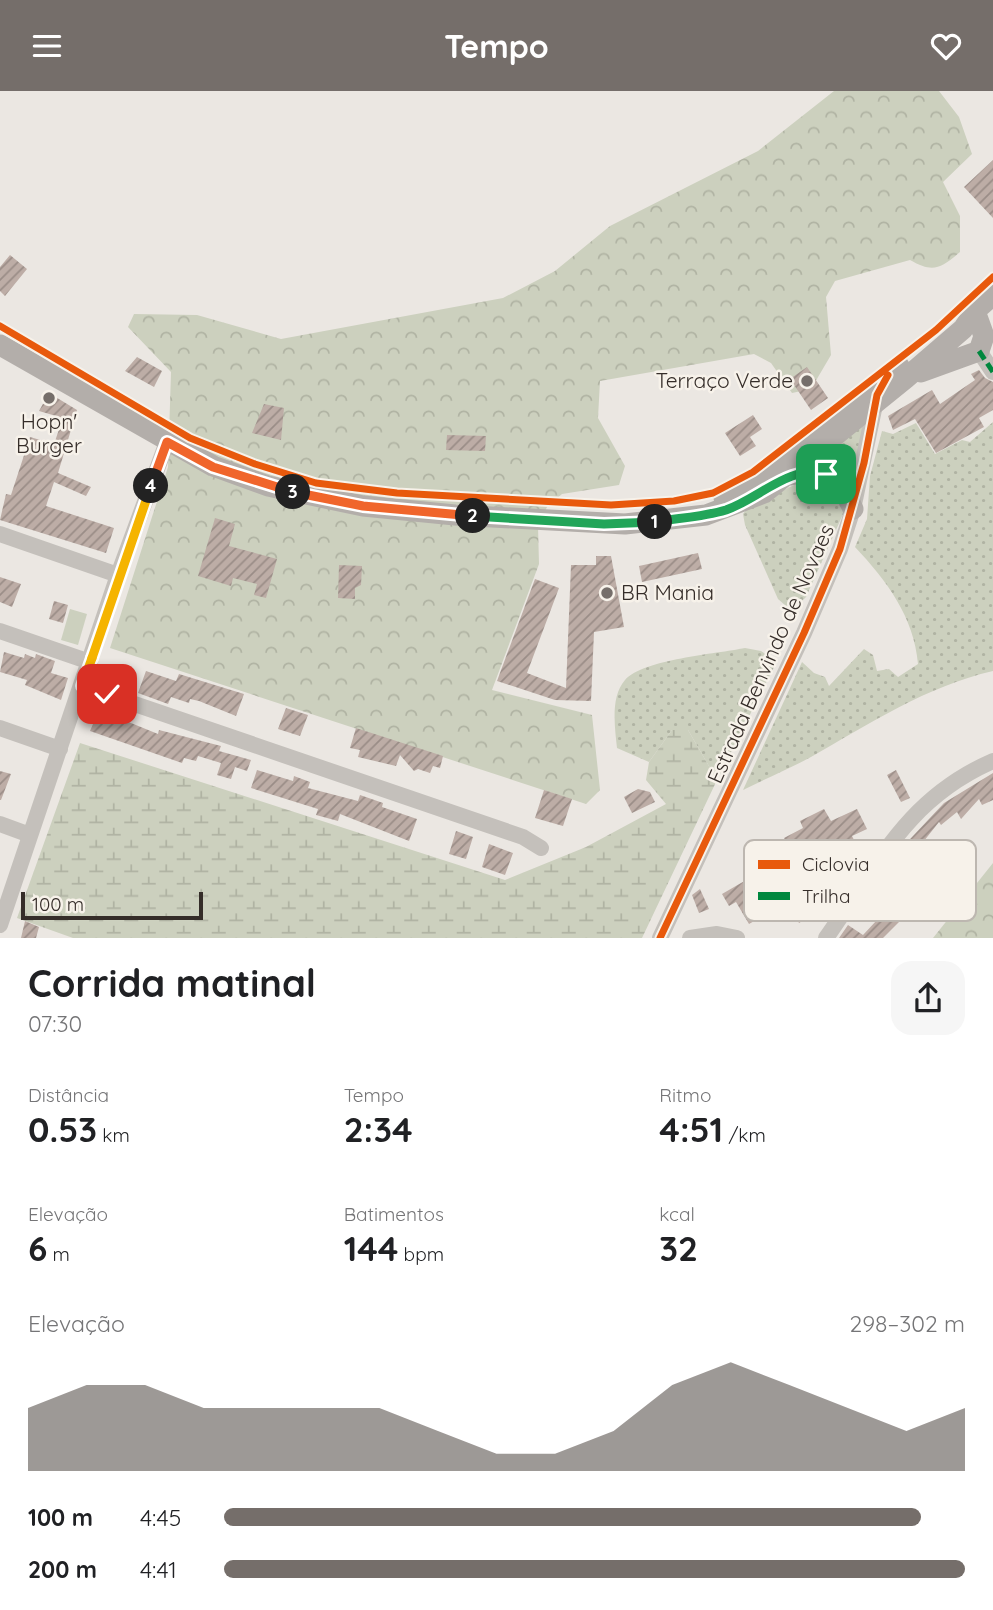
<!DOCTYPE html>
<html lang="pt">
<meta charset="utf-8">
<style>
body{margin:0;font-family:Quicksand,sans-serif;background:#f6f6f6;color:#202124;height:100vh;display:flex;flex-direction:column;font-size:26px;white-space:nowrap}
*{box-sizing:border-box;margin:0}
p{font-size:23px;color:#757577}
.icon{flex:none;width:38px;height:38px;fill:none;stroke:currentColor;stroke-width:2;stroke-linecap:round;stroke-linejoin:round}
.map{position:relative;height:847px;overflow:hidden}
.side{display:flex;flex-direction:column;background:#fff;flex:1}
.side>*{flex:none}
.scale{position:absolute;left:21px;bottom:18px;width:182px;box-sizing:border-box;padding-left:7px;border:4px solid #352d29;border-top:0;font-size:19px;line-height:24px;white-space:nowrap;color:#352d29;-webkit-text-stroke:5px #f7f2ea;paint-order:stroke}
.pin{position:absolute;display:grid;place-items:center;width:60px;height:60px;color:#fff;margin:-30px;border-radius:14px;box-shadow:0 4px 10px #0006}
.km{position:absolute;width:35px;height:35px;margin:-18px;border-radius:50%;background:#222;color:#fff;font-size:19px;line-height:35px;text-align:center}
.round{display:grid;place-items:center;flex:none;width:74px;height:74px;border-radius:21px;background:#f6f6f6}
.summary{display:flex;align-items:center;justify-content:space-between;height:119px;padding:0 28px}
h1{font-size:38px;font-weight:800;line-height:52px}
.metrics{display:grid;grid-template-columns:repeat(3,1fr);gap:10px;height:119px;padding:7px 28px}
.metrics div{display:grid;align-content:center}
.metrics b{font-size:35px;font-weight:800}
.metrics small{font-size:19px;font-weight:400}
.metrics p{font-size:19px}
.chart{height:196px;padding:14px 28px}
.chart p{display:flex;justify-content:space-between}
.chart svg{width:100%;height:126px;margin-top:7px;fill:#756e6a;opacity:.7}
ul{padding:0 28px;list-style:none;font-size:23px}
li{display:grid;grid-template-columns:112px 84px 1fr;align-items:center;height:52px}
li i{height:18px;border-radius:9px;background:#756e6a}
header{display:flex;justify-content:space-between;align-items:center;height:91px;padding:0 28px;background:#756e6a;color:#fff;font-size:32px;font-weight:800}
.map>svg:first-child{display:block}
.grass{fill:url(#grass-dots)}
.forest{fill:url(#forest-crowns)}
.wetland{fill:url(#wetland-marsh)}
.pitch{fill:#ccd0be}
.building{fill:url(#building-hatch)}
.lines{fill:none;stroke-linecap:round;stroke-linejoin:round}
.minor{stroke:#c4c0bb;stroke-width:16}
.major{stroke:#b3aeaa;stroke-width:21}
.quiet{stroke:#00873e;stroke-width:5;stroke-dasharray:10 5;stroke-linecap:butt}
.cycleway-casing{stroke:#f7f2ea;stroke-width:11}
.cycleway{stroke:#e8590c;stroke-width:7}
.split-1-casing{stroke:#fff;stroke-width:14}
.split-2-casing{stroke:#fff;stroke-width:14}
.split-3-casing{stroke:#fff;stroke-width:14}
.split-4-casing{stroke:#fff;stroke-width:14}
.split-5-casing{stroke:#fff;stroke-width:14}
.split-6-casing{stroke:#fff;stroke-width:14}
.split-1{stroke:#22a559;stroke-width:9}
.split-2{stroke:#22a559;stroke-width:9}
.split-3{stroke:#f0652b;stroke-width:9}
.split-4{stroke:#f0652b;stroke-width:9}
.split-5{stroke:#f5b400;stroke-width:9}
.split-6{stroke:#f5b400;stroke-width:9}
.poi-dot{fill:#756e6a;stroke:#f7f2ea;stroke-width:2.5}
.labels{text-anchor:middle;stroke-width:5;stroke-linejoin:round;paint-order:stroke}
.poi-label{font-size:21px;fill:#352d29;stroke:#f7f2ea;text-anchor:end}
.street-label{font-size:21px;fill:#352d29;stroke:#f7f2ea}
.key{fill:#f7f2ea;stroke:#bdb7b0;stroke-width:2}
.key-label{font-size:19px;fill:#352d29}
</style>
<header><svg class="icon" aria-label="menu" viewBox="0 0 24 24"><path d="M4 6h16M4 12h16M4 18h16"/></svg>Tempo<svg class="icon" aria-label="heart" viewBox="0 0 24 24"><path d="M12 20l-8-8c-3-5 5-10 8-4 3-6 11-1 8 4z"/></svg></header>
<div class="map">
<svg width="993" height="847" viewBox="0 0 993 847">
<defs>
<pattern id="grass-dots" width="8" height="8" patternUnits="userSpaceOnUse" patternTransform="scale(1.75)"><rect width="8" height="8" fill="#ccd0be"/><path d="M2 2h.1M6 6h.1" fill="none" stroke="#b0b3a3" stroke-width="1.8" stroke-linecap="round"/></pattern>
<pattern id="forest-crowns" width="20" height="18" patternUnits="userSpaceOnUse" patternTransform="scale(1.75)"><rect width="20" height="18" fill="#ccd0be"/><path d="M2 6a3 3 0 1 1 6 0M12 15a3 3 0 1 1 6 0" fill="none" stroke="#b0b3a3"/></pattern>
<pattern id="wetland-marsh" width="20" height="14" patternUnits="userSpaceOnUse" patternTransform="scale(1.75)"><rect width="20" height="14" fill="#ccd0be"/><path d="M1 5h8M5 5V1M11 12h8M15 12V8" fill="none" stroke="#b0b3a3"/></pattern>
<pattern id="building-hatch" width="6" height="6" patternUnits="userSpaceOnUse" patternTransform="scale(1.75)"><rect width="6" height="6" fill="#bdada6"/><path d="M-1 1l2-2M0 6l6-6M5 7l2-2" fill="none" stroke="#9a8d87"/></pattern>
</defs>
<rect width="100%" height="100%" fill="#ebe7e2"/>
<!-- grass -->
<path class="grass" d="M 869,324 L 855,388 L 841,374 L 816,365 Z
M 993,331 L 993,580 C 927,595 869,633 811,666 C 789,678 765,688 743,699 L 802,571 L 814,582 L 825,586 L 829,595 L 864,558 L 873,564 L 877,580 L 889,578 L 898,586 L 918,573 C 914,526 887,490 855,456 L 867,428 L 870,385 L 882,340 L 893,343 L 916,332 L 935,363 L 962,349 L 970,351 Z
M 811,386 L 824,387 L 844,421 L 806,506 L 798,514 L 786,515 L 778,508 L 745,434 L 743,423 L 748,416 Z
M 745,557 L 761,560 L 777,570 L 717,689 L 688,639 L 672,639 L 649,671 L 617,657 C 615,637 610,606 625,589 C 644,568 716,563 745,557 Z"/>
<!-- forest -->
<path class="forest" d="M 834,0 L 939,0 L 959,26 L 972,63 L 943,91 L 960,125 L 960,161 C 940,178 933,182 910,169 L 835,190 L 826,206 L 831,264 L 811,298 L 792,302 L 771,272 L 754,263 L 600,290 L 598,327 L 625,375 L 619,394 L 562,403 L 547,416 L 538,435 L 539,473 L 492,599 L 592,624 L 600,699 L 586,713 L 110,557 L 168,376 L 171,281 L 128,236 L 134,223 L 197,224 L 281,248 L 503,207 L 555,180 L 610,135 L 758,60 Z
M 993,772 L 993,847 L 933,847 Z"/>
<!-- wetland -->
<path class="wetland" d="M 672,639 L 688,639 L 717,689 L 642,847 L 73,847 L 17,827 L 80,652 L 505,789 L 586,756 L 666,713 L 646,689 L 649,671 Z"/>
<!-- pitch -->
<path class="pitch" d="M 70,518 L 87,523 L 78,554 L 61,549 Z"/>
<!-- building -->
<path class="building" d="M 993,69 L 993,127 L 964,96 Z
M 10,164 L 27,178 L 5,205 L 0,200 L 0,176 Z
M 137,266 L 162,280 L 154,296 L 125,280 Z
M 807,276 L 828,307 L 811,319 L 790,288 Z
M 979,279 L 985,287 L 993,291 L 993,319 L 979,327 L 984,336 L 936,362 L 915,328 L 893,339 L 888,325 L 932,299 L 940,313 L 975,289 L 971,283 Z
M 49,302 L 77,319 L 58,382 L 91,396 L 86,405 L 54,391 L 46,415 L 114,437 L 106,462 L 0,429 L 6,403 L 11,404 L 30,346 L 54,353 L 63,327 L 39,320 Z
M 264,313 L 284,317 L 281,349 L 252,342 Z
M 753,324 L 762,338 L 750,346 L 756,355 L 740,365 L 725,342 Z
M 447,344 L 486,345 L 485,360 L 446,359 Z
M 215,427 L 235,433 L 229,455 L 277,468 L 266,507 L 254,504 L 257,493 L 233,487 L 231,495 L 198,485 Z
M 698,462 L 702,478 L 642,491 L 639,475 Z
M 596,465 L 611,465 L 624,536 L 594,541 L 591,610 L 555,609 L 497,590 L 535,488 L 559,497 L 527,582 L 566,597 L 571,474 L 596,474 Z
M 339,474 L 362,475 L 361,494 L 355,497 L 355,508 L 338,507 Z
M 0,486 L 21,493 L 12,516 L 0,511 Z
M 54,510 L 68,514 L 63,532 L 49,528 Z
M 4,561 L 24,567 L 25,563 L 35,567 L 36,563 L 55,570 L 51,582 L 68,587 L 61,609 L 25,594 L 27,589 L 0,581 Z
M 146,580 L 176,590 L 179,583 L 244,603 L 236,625 L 199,610 L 190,608 L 189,612 L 171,606 L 168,613 L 138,602 Z
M 286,617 L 308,624 L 300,645 L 278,638 Z
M 99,619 L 158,643 L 159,639 L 221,655 L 219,660 L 251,669 L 247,680 L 235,676 L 231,688 L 217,684 L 221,672 L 198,665 L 196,670 L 184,667 L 182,672 L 90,640 Z
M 356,637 L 443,665 L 440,677 L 433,675 L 430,682 L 418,678 L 414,680 L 400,664 L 396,675 L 358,666 L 360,659 L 350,657 Z
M 257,679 L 293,690 L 294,685 L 310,691 L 308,697 L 358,710 L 360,704 L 383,712 L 382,716 L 417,728 L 409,750 L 340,723 L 338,730 L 316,724 L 318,718 L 251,697 Z
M 896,679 L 910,707 L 901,711 L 887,684 Z
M 0,680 L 11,683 L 1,709 L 0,709 Z
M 993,682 L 993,709 L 982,714 L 979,708 L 961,728 L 957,721 L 941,734 L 939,731 L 916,760 L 922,767 L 911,778 L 896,763 L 944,712 Z
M 638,698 L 650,701 L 655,711 L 632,722 L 624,706 Z
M 544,699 L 572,708 L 563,735 L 535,727 Z
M 824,718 L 831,730 L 857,718 L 867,738 L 852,745 L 864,769 L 830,805 L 832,809 L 809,821 L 811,825 L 799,832 L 778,792 L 788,787 L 797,804 L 829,788 L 819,768 L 801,777 L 784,747 L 803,737 L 800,730 Z
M 456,740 L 473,746 L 466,768 L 449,763 Z
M 489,753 L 513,762 L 505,784 L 482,776 Z
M 760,781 L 771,798 L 752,810 L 761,826 L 749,833 L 736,811 L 729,815 L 722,803 Z
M 879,790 L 891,800 L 883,808 L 899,831 L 883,847 L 839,847 L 848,834 L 863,844 L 877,829 L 862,813 Z
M 700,798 L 709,818 L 699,822 L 692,804 Z
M 25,830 L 39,836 L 36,847 L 21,847 Z"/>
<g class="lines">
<!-- minor -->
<path class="minor" d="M 979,260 L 993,281
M 0,443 L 118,484
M 0,540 L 90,571
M 82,595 L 523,746 L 541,757
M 0,637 L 60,658
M 0,733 L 30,744
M 0,834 L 118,484 L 167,351
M 660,847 L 804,542 L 840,458 L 853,418 L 876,309
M 690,847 L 717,843 L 737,847
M 826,847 C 878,774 906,708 993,670"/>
<!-- major -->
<path class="major" d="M 0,254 L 213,375 L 268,395 L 363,415 L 455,424 L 625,433 L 706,424 L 764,402 L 906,287 L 963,238 L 975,220 L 993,204
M 921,281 L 979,260 L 984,245 L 975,220
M 790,384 C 823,376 840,388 853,418
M 724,407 L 783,370 L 899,275"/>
<!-- quiet -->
<path class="quiet" d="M 979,260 L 993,281"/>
<defs>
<path id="cycleway" d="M 0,235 L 190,347 L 255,373 L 316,392 L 397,402 L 611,414 L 674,410 L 713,402 L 753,381 L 936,239 L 993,186
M 660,847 L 804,542 L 840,458 L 864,372 L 877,304 L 888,284"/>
</defs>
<!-- cycleway casing -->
<use href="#cycleway" class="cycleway-casing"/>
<!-- cycleway -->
<use href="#cycleway" class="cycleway"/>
</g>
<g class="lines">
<defs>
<path id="split-1" d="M 655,431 C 678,427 703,426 726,419 C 760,407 790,373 826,383"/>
<path id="split-2" d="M 473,425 L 604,433 L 655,431"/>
<path id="split-3" d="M 293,401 L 363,415 L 473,425"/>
<path id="split-4" d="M 151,395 L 167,351 L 213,376 L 293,401"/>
<path id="split-5" d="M 92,567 L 151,395"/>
<path id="split-6" d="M 92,567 L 82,595 L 107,603"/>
</defs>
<!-- split-1 casing -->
<use href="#split-1" class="split-1-casing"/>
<!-- split-2 casing -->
<use href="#split-2" class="split-2-casing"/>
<!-- split-3 casing -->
<use href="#split-3" class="split-3-casing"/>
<!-- split-4 casing -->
<use href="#split-4" class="split-4-casing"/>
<!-- split-5 casing -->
<use href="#split-5" class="split-5-casing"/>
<!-- split-6 casing -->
<use href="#split-6" class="split-6-casing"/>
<!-- split-1 -->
<use href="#split-1" class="split-1"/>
<!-- split-2 -->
<use href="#split-2" class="split-2"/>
<!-- split-3 -->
<use href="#split-3" class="split-3"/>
<!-- split-4 -->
<use href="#split-4" class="split-4"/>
<!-- split-5 -->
<use href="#split-5" class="split-5"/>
<!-- split-6 -->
<use href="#split-6" class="split-6"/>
</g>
<!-- markers -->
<g class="poi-dot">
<circle cx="807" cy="290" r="7"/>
<circle cx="49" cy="307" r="7"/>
<circle cx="607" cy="502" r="7"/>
</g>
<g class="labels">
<!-- poi labels -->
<g class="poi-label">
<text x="793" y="297">Terraço Verde</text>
<text x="49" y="338" text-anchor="middle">Hopn'<tspan x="49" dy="24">Burger</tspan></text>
<text x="621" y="509" text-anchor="start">BR Mania</text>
</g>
<!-- street labels -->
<g class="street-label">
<text transform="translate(771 563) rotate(-66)" y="7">Estrada Benvindo de Novaes</text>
</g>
</g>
<!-- legend -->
<rect x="744" y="749" width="232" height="81" rx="10" class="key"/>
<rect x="758" y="769" width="32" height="9" fill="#e8590c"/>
<rect x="758" y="801" width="32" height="8" fill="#00873e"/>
<g class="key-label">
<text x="802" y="780">Ciclovia</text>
<text x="802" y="812">Trilha</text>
</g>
</svg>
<div class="scale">100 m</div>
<div class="pin" style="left:826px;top:383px;background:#1e9e55"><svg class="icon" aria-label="arrive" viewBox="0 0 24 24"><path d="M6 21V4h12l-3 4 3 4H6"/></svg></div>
<div class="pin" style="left:107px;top:603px;background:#d93025"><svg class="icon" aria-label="check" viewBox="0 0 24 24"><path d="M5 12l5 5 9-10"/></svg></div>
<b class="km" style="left:655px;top:431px">1</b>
<b class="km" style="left:473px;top:425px">2</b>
<b class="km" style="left:293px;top:401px">3</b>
<b class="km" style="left:151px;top:395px">4</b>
</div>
<section class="side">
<div class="summary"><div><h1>Corrida matinal</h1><p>07:30</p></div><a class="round"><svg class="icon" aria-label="share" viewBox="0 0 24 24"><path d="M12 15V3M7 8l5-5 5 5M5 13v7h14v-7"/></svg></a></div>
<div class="metrics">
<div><p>Distância</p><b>0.53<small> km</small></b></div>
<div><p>Tempo</p><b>2:34</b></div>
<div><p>Ritmo</p><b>4:51<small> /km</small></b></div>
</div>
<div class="metrics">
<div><p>Elevação</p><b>6<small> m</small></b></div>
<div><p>Batimentos</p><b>144<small> bpm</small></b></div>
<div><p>kcal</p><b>32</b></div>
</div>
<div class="chart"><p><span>Elevação</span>298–302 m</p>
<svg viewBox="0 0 160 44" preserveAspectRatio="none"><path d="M0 44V22L10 14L20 14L30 22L40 22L50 22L60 22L70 30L80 38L90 38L100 30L110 14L120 6L130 14L140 22L150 30L160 22V44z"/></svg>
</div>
<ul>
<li><b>100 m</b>4:45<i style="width:94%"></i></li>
<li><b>200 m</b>4:41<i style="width:100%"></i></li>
</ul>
</section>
